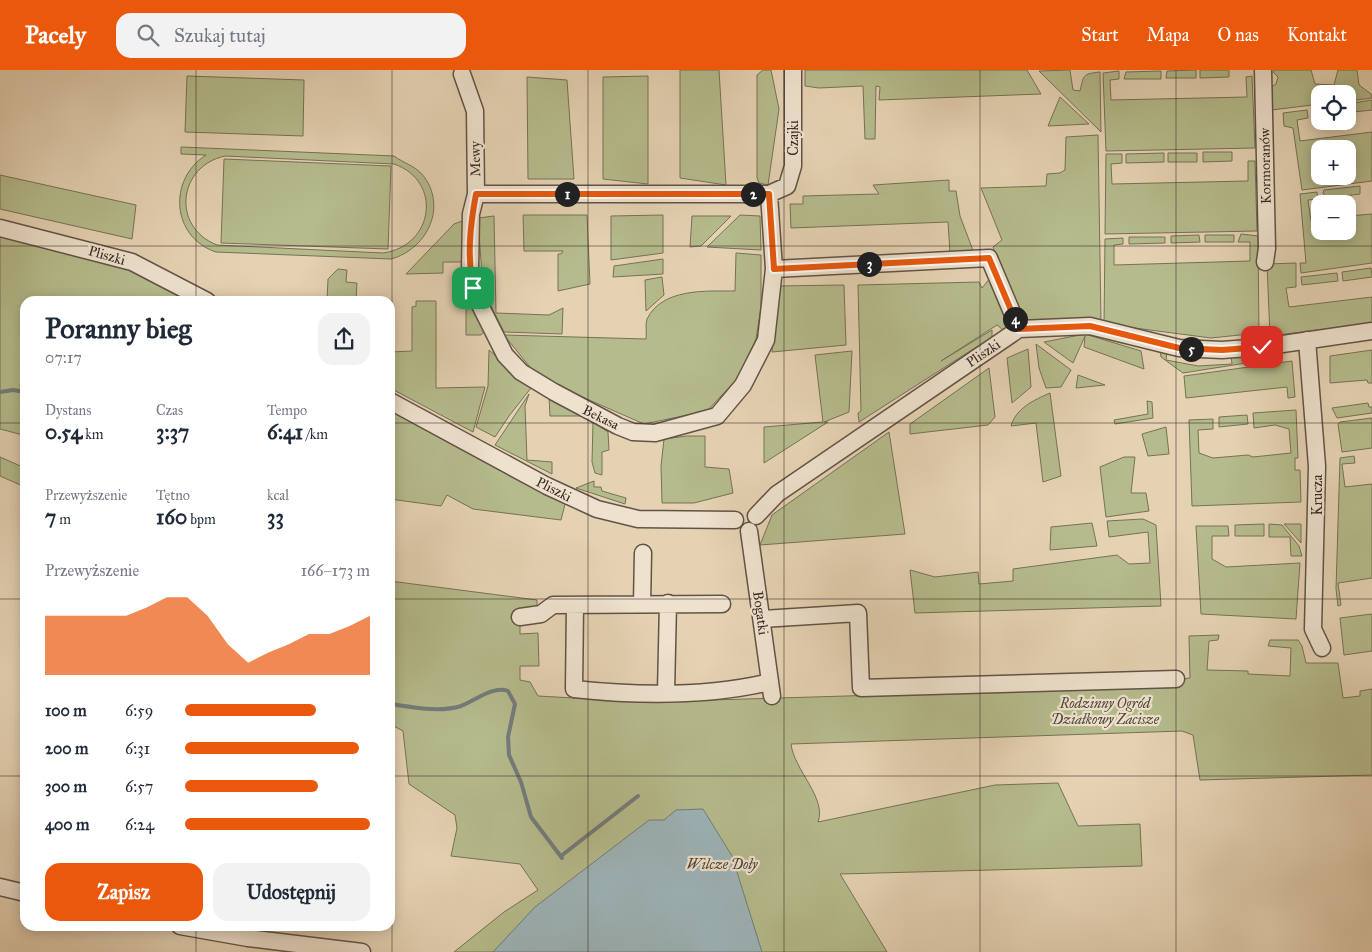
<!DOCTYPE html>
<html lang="pl">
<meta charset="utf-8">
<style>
body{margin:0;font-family:"IM FELL Great Primer",serif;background:#f2f2f3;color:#1f2937;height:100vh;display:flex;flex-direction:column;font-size:19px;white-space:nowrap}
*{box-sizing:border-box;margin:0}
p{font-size:16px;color:#747a83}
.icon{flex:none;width:28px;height:28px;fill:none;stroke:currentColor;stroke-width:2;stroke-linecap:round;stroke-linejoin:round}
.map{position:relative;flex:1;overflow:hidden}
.drawer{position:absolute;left:20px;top:226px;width:375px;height:635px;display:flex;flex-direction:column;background:#fff;border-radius:15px;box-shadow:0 2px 12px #0003}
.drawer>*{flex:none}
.controls{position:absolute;left:1311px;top:15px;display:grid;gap:10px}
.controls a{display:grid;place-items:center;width:45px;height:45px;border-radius:10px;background:#fff;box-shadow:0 2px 12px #0003;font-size:25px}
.pin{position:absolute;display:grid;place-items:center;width:42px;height:42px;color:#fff;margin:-21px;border-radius:10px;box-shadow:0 2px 8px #0006}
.km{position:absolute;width:25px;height:25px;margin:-12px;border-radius:50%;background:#222;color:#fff;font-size:14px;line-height:25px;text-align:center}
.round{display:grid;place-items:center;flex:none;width:52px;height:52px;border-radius:15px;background:#f2f2f3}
.head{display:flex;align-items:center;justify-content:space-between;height:85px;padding:0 25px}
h1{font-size:28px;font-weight:800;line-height:38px}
.stats{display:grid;grid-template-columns:repeat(3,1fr);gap:8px;height:85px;padding:5px 25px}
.stats div{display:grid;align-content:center}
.stats b{font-size:21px;font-weight:800}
.stats small{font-size:14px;font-weight:400}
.stats p{font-size:14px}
.chart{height:140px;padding:10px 25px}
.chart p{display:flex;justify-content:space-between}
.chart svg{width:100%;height:90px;margin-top:5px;fill:#ea580c;opacity:.7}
.cta{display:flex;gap:10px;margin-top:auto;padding:10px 25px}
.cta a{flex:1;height:58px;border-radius:15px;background:#ea580c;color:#fff;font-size:20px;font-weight:800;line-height:58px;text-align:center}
.cta a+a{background:#f2f2f3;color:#1f2937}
ul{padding:0 25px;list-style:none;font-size:16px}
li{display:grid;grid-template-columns:80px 60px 1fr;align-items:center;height:38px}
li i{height:12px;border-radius:6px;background:#ea580c}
header{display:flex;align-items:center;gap:30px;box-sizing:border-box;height:70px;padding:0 25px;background:#ea580c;color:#fff}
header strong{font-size:24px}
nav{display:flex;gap:28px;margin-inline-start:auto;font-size:18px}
.search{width:350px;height:45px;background:#f2f2f3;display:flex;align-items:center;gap:12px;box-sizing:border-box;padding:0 18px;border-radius:15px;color:#747a83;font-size:19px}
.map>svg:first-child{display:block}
.green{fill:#b5bb8c;stroke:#767258;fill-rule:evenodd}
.water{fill:#9cb4b8;stroke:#737c7c}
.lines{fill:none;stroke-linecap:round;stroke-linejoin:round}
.stream{stroke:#737c7c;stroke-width:4}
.minor-casing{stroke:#625347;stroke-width:19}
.minor{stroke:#eee2ce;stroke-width:16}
.route-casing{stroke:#fff;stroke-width:10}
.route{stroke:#ea580c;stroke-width:6}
.grid{fill:none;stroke:#362923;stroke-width:1;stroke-opacity:0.55}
.labels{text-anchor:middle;stroke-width:4.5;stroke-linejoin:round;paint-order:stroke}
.street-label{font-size:14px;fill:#362923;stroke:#eee2ce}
.park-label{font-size:14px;font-style:italic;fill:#4f4638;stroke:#eee2ce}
</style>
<header>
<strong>Pacely</strong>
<div class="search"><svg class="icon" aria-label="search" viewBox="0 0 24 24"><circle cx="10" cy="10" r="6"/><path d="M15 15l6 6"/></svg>Szukaj tutaj</div>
<nav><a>Start</a><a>Mapa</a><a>O nas</a><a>Kontakt</a></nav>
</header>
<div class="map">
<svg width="1372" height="882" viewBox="0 0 1372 882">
<rect width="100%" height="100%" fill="#e5d2b3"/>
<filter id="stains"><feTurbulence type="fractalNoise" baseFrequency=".004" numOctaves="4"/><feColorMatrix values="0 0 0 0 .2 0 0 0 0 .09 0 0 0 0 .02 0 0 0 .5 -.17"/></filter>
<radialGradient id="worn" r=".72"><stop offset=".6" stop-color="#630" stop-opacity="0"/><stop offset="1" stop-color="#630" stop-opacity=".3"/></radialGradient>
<!-- green -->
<path class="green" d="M 680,0 L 719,0 L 726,115 L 680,108 Z
M 763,0 L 771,0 L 779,39 L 768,115 L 759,113 L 757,108 L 757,5 Z
M 805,0 L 1027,0 L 1041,24 L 879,30 L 880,17 L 876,16 L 875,69 L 865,69 L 863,16 L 819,18 L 805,16 Z
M 1070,0 L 1073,20 L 1080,21 C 1084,5 1082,4 1100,2 L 1101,62 L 1039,1 Z
M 1196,0 L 1196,8 L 1166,8 L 1167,1 Z
M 1200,0 L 1229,0 L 1229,7 L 1200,8 Z
M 1274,0 L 1311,0 L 1315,14 L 1334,15 L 1338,0 L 1357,0 L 1359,15 L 1371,24 L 1372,28 L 1348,31 L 1348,24 L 1320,24 L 1320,34 L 1272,40 L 1271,17 L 1276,14 L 1278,7 L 1273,2 Z
M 1119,1 L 1119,9 L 1110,10 L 1111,30 L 1247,27 L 1246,7 L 1252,6 L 1255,78 L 1106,81 L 1103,3 Z
M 1161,1 L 1161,9 L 1124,9 L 1126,2 Z
M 187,6 L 304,10 L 303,66 L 185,62 Z
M 648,6 L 648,114 L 603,109 L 603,7 Z
M 527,7 L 567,10 L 574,109 L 528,109 Z
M 1060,27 L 1089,54 L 1048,56 Z
M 1372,30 L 1372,40 L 1354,42 L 1353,33 Z
M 1307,40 L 1308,48 L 1297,50 L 1300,71 L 1372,62 L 1372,111 L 1302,120 L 1293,58 L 1284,56 L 1283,43 ZM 1320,79 L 1348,79 L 1348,106 L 1320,106 Z
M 1098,65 L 1101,251 L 1024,252 L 993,177 L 1002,170 L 981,118 L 1046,116 L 1047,104 L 1060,103 L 1065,100 L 1066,67 Z
M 181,77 L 394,86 C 403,93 417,96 425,108 C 447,140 425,180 391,189 L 216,182 C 171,167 168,109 206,85 L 181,84 ZM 225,86 L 394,94 C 443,111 434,176 383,183 L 217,175 C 171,157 178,96 225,86 Z
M 1203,82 L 1232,82 L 1232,91 L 1203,92 Z
M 1164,83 L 1164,92 L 1126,93 L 1126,84 Z
M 1168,83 L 1197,83 L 1197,92 L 1168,92 Z
M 1106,84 L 1122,84 L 1122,93 L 1111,94 L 1112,114 L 1248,111 L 1248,91 L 1255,91 L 1257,161 L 1105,164 Z
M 224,89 L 391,96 L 388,179 L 221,173 Z
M 0,105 L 136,135 L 132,169 L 0,139 Z
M 949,110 L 949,121 L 956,121 L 960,146 L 974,183 L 950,183 L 948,152 L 791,158 L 790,134 L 803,134 L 803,126 L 879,124 L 873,115 Z
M 1360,116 L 1360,124 L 1327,128 L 1323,123 L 1324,120 Z
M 1317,122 L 1318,129 L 1308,130 L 1311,151 L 1320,150 L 1320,161 L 1348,161 L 1348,146 L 1372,144 L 1372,193 L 1301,203 L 1300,193 L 1306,193 L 1300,124 Z
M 523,145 L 587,145 L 590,214 L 558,221 L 558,184 L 561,184 L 563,181 L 524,181 Z
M 663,145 L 663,183 L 611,190 L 611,146 Z
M 740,145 L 760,146 L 761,180 L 707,177 Z
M 494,146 L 496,243 L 549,245 L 563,238 L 562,264 L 504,262 L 483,220 L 478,148 Z
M 692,146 L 731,146 L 701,176 L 690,177 Z
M 465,150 L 463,192 L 443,192 L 443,203 L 406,204 L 454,154 Z
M 1241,164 L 1258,166 L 1259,263 L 1211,268 L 1104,254 L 1105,169 L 1123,168 L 1123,174 L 1114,175 L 1114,195 L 1250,191 L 1250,172 L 1238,172 Z
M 1199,165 L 1200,172 L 1171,173 L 1171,166 Z
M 1205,165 L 1234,165 L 1234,172 L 1205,172 Z
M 0,166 L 118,195 L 134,201 L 190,231 L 25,231 L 25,379 L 23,365 L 0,359 Z
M 1129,167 L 1165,167 L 1165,173 L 1129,174 Z
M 736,183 L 761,185 L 761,237 L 756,269 L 738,308 L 707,341 L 644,354 L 571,322 L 533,301 L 504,265 L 646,269 C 647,263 645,254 647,249 C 662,218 706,221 735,221 Z
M 663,189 L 663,204 L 613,207 L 614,196 Z
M 1296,193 L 1296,217 L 1286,218 L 1289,237 L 1372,227 L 1372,253 L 1270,266 L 1267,194 Z
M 1371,198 L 1372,207 L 1343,211 L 1342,202 Z
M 338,199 L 347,200 L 346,212 L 357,213 L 356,231 L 327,231 L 328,209 Z
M 995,202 L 1017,253 L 1003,260 L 997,255 L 941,291 L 992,260 L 992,267 L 859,352 L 858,343 L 861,341 L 858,215 L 979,212 L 982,218 Z
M 1337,203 L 1338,211 L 1302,215 L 1301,207 Z
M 662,207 L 664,225 L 646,241 L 645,210 Z
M 844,215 L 846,275 L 772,282 L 776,216 Z
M 468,223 L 485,261 L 481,265 L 466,265 L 466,225 Z
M 416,231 L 436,231 L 436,318 L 485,317 L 473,362 L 390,318 L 390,282 L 412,281 L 412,237 L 416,236 Z
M 1085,264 L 1141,281 L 1144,299 L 1084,277 L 1085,266 L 1073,293 L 1044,272 Z
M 1036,274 L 1071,300 L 1061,317 L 1046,318 L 1039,298 Z
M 1028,279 L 1031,317 L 1012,333 L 1007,288 Z
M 489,280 L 531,318 L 509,346 L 495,367 L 476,357 L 488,316 Z
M 1372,280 L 1372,313 L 1368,313 L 1367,310 L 1330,313 L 1330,286 Z
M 852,281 L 849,342 L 824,352 L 828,352 L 764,393 L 764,357 L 823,352 L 815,285 Z
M 1160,281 L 1167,282 L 1166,290 L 1198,296 L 1232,294 L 1231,286 L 1259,283 L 1259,291 L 1183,303 L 1161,287 Z
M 1292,291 L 1295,327 L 1288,328 L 1287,317 L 1186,328 L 1184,306 Z
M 989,298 L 995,347 L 988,355 L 910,364 L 910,354 Z
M 1078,305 L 1105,315 L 1076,318 Z
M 1050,323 L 1061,406 L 1043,412 L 1036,353 L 1011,356 C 1016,338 1034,330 1050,323 Z
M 529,324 L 525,336 L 527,390 L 552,392 L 552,404 L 495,375 Z
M 549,327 L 583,346 L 550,346 Z
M 1147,331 L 1152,332 L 1153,348 L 1115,354 L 1114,350 L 1148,344 Z
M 1368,333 L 1369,337 L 1372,337 L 1372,343 L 1337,348 L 1332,338 Z
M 390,340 L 565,434 L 561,450 L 473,439 L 447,425 L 441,436 L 390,429 Z
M 1296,340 L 1298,388 L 1295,388 L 1295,400 L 1300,400 L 1301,432 L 1192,436 L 1189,350 L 1213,349 L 1213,359 L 1198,360 L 1199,383 L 1213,388 L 1248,385 L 1253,387 L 1291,383 L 1289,359 L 1275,355 L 1254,358 L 1253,343 Z
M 1247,345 L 1248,354 L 1219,357 L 1219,347 Z
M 1372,348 L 1372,378 L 1342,382 L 1338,354 L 1340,352 Z
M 593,352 L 608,362 L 609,380 L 602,382 L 602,405 L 595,403 L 592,392 Z
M 1166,357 L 1169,384 L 1148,386 L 1142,364 Z
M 889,362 L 905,464 L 760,475 L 772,445 Z
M 687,366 L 705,366 L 705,397 L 729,399 L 733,423 L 694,433 L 662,433 L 661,396 L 664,369 Z
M 1354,386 L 1355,393 L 1342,394 L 1345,417 L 1372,414 L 1372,508 L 1338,513 L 1341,535 L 1338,536 L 1336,519 L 1340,388 Z
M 0,387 L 25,398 L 25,417 L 0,406 Z
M 1124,387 L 1135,387 L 1131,423 L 1146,423 L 1149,441 L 1106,447 L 1100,397 Z
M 594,411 L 594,417 L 601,417 L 602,421 L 626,428 L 625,434 L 576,418 Z
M 1143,449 L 1156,455 L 1161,536 L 915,543 L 910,500 L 935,507 L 978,502 L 979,514 L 1013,511 L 1013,499 L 1117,485 L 1129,494 L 1150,493 L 1148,462 L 1109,467 L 1107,451 Z
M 1092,453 L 1097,476 L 1050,480 L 1051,457 Z
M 1264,454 L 1264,466 L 1235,466 L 1235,455 Z
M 1269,454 L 1282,455 L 1299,476 L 1302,486 L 1291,486 L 1290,467 L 1269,467 Z
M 1284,454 L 1301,454 L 1301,473 Z
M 1196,456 L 1228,456 L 1229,466 L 1212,466 L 1212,489 L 1226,497 L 1300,493 L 1296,549 L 1201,544 Z
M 390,511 L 537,530 L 537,539 L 520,540 L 520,564 L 538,563 L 539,596 L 520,596 L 520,610 L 530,612 L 538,626 L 646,632 L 1180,616 L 1180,609 L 1190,608 L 1189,566 L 1219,565 L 1218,570 L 1209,571 L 1207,600 L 1248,601 L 1248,604 L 1290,606 L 1291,578 L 1268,576 L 1270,570 L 1298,570 L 1302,576 L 1306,593 L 1338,593 L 1343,628 L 1360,626 L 1360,621 L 1372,619 L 1372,705 L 1200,710 L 1193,665 L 1182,661 L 791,674 C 794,700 827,728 818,752 L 995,715 L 1058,713 L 1078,756 L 1140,754 L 1142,796 L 840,804 L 887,882 L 454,882 L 504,842 L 538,820 L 520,794 L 451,786 L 457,758 L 455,745 L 409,714 L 403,661 L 390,654 Z
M 1372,544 L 1372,581 L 1344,585 L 1340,548 Z"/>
<!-- water -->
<path class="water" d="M 703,739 L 732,786 L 762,882 L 493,882 L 535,837 L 649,750 L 664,750 L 676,740 Z"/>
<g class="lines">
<!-- stream -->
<path class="stream" d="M 0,322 L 13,320 L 25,322
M 390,634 C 412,637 439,643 461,636 C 475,631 493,615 508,621 L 515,634 L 508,667 L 509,685 L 521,712 L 531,747 L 562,788
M 561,786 L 638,726"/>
<defs>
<path id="minor" d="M 1263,0 L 1267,178 L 1265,192
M 462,4 L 475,41 L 476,124 L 769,124 L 787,116 L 793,96 L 793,0
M 476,124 L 471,144 L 470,201 L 474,223 L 505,285 L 521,302 L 554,322 L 618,356 L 633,362 L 655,363 L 717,346 L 743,315 L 766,270 L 774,199 L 769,124
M 0,158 L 132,192 L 207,231
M 774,199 L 989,188 L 1019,259
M 1307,270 L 1317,396 L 1313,559 L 1322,578
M 390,331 L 547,416 L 597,439 L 638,449 L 735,450
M 756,446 L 777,424 L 1019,259 L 1090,256 L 1179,278 L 1222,280 L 1262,277 L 1372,261
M 749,461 L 772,626
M 642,534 L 643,483
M 575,535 L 574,619 C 639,626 707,627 770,612
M 520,547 L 541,544 L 553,535 L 722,534
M 762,549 L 858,543 L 861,618 L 1176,609
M 666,622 L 668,533
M 0,817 L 25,823
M 180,856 L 248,868 L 362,882"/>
</defs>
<!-- minor casing -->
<use href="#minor" class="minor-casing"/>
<!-- minor -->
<use href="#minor" class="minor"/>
</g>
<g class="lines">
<defs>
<path id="route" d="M 473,218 C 467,186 470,156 476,124 L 769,124 L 774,199 L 989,188 L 1019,259 L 1090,256 L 1179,278 L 1222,280 L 1262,277"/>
</defs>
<!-- route casing -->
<use href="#route" class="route-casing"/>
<!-- route -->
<use href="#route" class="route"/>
</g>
<!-- grid -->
<path class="grid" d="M 196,0 L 196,231M 392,0 L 392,882M 588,0 L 588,882M 784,0 L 784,882M 980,0 L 980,882M 1176,0 L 1176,882M 0,176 L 1372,176M 0,353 L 25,353M 390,353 L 1372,353M 0,529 L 25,529M 390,529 L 1372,529M 0,706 L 25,706M 390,706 L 1372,706M 196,856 L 196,882"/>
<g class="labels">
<!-- street labels -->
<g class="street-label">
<text transform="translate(793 68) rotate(-90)" y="5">Czajki</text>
<text transform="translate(475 89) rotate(-91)" y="5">Mewy</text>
<text transform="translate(1265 96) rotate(-91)" y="5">Kormoranów</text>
<text transform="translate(107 185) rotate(16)" y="5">Pliszki</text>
<text transform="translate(983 283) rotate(-34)" y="5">Pliszki</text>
<text transform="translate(601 347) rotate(26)" y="5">Bekasa</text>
<text transform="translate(554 419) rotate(27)" y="5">Pliszki</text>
<text transform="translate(1317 425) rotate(-90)" y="5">Krucza</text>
<text transform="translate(761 543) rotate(82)" y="5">Bogatki</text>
</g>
<!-- park labels -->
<g class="park-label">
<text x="1105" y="638">Rodzinny Ogród<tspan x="1105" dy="16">Działkowy Zacisze</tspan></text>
<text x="722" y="799">Wilcze Doły</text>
</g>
</g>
<rect width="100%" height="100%" filter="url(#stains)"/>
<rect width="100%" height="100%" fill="url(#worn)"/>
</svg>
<div class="controls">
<a><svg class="icon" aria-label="locate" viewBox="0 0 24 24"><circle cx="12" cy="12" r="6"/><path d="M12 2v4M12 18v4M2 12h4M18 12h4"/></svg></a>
<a>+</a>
<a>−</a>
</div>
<div class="pin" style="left:473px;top:218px;background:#1e9e55"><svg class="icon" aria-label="arrive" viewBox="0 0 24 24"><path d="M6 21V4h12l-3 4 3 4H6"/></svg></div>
<div class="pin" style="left:1262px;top:277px;background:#d93025"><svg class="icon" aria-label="check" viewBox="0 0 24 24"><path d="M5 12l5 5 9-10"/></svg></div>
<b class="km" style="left:567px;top:124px">1</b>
<b class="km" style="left:753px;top:124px">2</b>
<b class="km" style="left:869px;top:194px">3</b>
<b class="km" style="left:1015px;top:249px">4</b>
<b class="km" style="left:1191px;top:279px">5</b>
<section class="drawer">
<div class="head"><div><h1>Poranny bieg</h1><p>07:17</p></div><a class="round"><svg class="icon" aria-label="share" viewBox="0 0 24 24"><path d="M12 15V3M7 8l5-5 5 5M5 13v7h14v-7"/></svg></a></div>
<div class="stats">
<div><p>Dystans</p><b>0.54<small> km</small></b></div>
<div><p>Czas</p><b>3:37</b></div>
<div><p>Tempo</p><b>6:41<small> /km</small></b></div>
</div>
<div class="stats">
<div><p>Przewyższenie</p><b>7<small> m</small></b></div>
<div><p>Tętno</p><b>160<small> bpm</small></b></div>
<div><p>kcal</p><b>33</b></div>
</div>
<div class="chart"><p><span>Przewyższenie</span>166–173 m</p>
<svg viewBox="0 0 160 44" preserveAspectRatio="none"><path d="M0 44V15L10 15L20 15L30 15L40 15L50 11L60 6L70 6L80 15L90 29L100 38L110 33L120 29L130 24L140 24L150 20L160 15V44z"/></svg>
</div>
<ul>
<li><b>100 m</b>6:59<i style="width:71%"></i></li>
<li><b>200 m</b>6:31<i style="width:94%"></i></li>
<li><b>300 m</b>6:57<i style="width:72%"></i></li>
<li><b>400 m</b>6:24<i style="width:100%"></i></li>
</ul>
<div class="cta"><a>Zapisz</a><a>Udostępnij</a></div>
</section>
</div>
